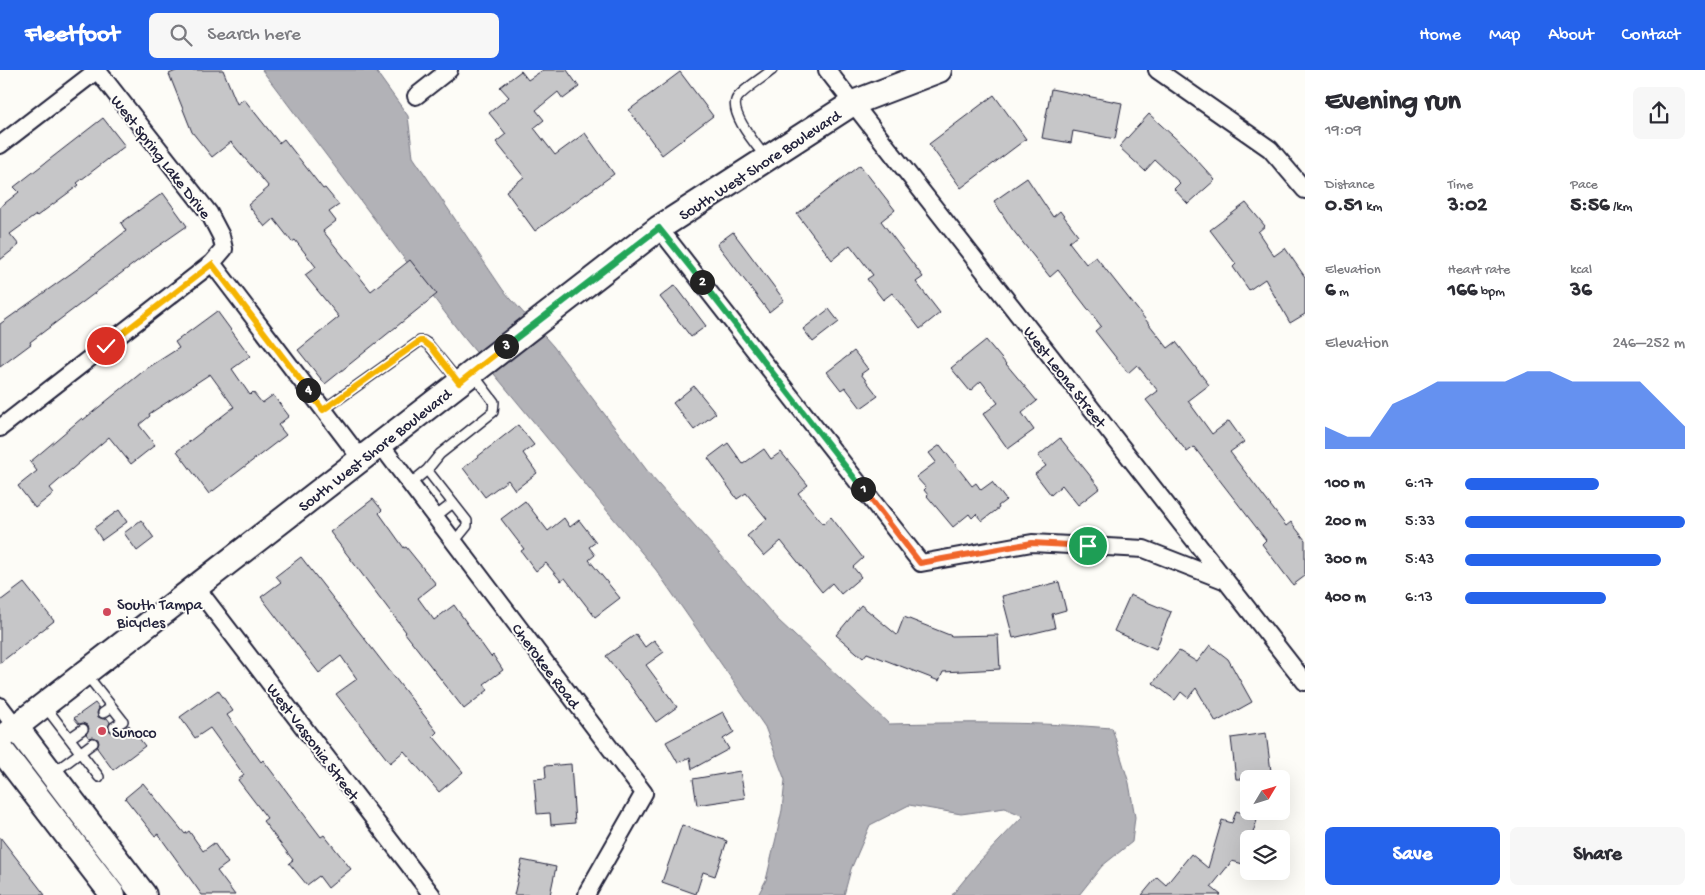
<!DOCTYPE html>
<meta charset="utf-8">
<style>
body{margin:0;font-family:"Gochi Hand",sans-serif;background:#f7f7f7;color:#2b2b33;height:100vh;display:flex;flex-direction:column;font-size:19px;white-space:nowrap}
*{box-sizing:border-box;margin:0}
p{font-size:16px;color:#7c7c81}
.icon{flex:none;width:28px;height:28px;fill:none;stroke:currentColor;stroke-width:2;stroke-linecap:round;stroke-linejoin:round}
.map{position:relative;flex:1;overflow:hidden}
.drawer{display:flex;flex-direction:column;background:#fff;width:400px}
.drawer>*{flex:none}
.needle{width:32px;rotate:52deg}
.tools{position:absolute;left:1240px;top:700px;display:grid;gap:10px}
.tools a{display:grid;place-items:center;width:50px;height:50px;border-radius:8px;background:#fff;box-shadow:0 5px 20px #0002;font-size:25px}
.pin{position:absolute;display:grid;place-items:center;width:42px;height:42px;color:#fff;margin:-21px;border:2px solid #fff;border-radius:50%;box-shadow:0 1px 5px #0007}
.km{position:absolute;width:25px;height:25px;margin:-12px;border-radius:50%;background:#222;color:#fff;font-size:14px;line-height:25px;text-align:center}
.round{display:grid;place-items:center;flex:none;width:52px;height:52px;border-radius:8px;background:#f7f7f7}
.headline{display:flex;align-items:center;justify-content:space-between;height:85px;padding:0 20px}
h1{font-size:28px;font-weight:700;line-height:38px}
.metrics{display:grid;grid-template-columns:repeat(3,1fr);gap:8px;height:85px;padding:5px 20px}
.metrics div{display:grid;align-content:center}
.metrics b{font-size:21px;font-weight:700}
.metrics small{font-size:14px;font-weight:400}
.metrics p{font-size:14px}
.chart{height:140px;padding:10px 20px}
.chart p{display:flex;justify-content:space-between}
.chart svg{width:100%;height:90px;margin-top:5px;fill:#2563eb;opacity:.7}
.button{display:flex;gap:10px;margin-top:auto;padding:10px 20px}
.button a{flex:1;height:58px;border-radius:8px;background:#2563eb;color:#fff;font-size:20px;font-weight:700;line-height:58px;text-align:center}
.button a+a{background:#f7f7f7;color:#2b2b33}
ul{padding:0 20px;list-style:none;font-size:16px}
li{display:grid;grid-template-columns:80px 60px 1fr;align-items:center;height:38px}
li i{height:12px;border-radius:6px;background:#2563eb}
header{display:flex;align-items:center;gap:30px;box-sizing:border-box;height:70px;padding:0 25px;background:#2563eb;color:#fff}
header strong{font-size:24px}
nav{display:flex;gap:28px;margin-inline-start:auto;font-size:18px}
.search{width:350px;height:45px;background:#f7f7f7;display:flex;align-items:center;gap:12px;box-sizing:border-box;padding:0 18px;border-radius:8px;color:#7c7c81;font-size:19px}
main{display:flex;flex:1;min-height:0}
.map>svg:first-child{display:block}
.water{fill:#b2b2b7;stroke:#787885}
.building{fill:#c6c6c8;stroke:#22223b}
.lines{fill:none;stroke-linecap:round;stroke-linejoin:round}
.lane-casing{stroke:#22223b;stroke-width:12}
.street-casing{stroke:#22223b;stroke-width:20}
.secondary-casing{stroke:#22223b;stroke-width:28}
.lane{stroke:#fdfcf7;stroke-width:9}
.street{stroke:#fdfcf7;stroke-width:16}
.secondary{stroke:#fdfcf7;stroke-width:24}
.split-1-casing{stroke:#fff;stroke-width:10}
.split-2-casing{stroke:#fff;stroke-width:10}
.split-3-casing{stroke:#fff;stroke-width:10}
.split-4-casing{stroke:#fff;stroke-width:10}
.split-5-casing{stroke:#fff;stroke-width:10}
.split-1{stroke:#f0652b;stroke-width:6}
.split-2{stroke:#22a559;stroke-width:6}
.split-3{stroke:#22a559;stroke-width:6}
.split-4{stroke:#f5b400;stroke-width:6}
.split-5{stroke:#f5b400;stroke-width:6}
.poi-dot{fill:#d1495b;stroke:#fdfcf7;stroke-width:2}
.labels{text-anchor:middle;stroke-width:4;stroke-linejoin:round;paint-order:stroke}
.street-label{font-size:16px;fill:#22223b;stroke:#fdfcf7}
.poi-label{font-size:16px;fill:#22223b;stroke:#fdfcf7;text-anchor:start}
</style>
<header>
<strong>Fleetfoot</strong>
<div class="search"><svg class="icon" aria-label="search" viewBox="0 0 24 24"><circle cx="10" cy="10" r="6"/><path d="M15 15l6 6"/></svg>Search here</div>
<nav><a>Home</a><a>Map</a><a>About</a><a>Contact</a></nav>
</header>
<main>
<div class="map">
<svg width="1305" height="825" viewBox="0 0 1305 825">
<rect width="100%" height="100%" fill="#fdfcf7"/>
<filter id="ink" filterUnits="userSpaceOnUse"><feTurbulence type="fractalNoise" baseFrequency=".02" numOctaves="2"/><feDisplacementMap in="SourceGraphic" scale="10" xChannelSelector="R" yChannelSelector="G"/><feConvolveMatrix kernelMatrix="1 2 1 2 8 2 1 2 1" color-interpolation-filters="sRGB"/></filter>
<g filter="url(#ink)">
<!-- water -->
<path class="water" d="M 262,0 L 375,0 L 408,46 L 413,87 L 503,220 L 553,276 L 652,407 L 778,550 L 889,654 C 964,652 1038,652 1112,658 L 1129,713 L 1135,747 L 1132,772 L 1102,796 L 1079,825 L 952,825 L 978,793 L 1023,746 L 1005,738 L 961,744 L 909,735 L 870,755 L 851,799 L 844,825 L 758,825 L 766,810 L 776,768 L 782,740 L 785,710 L 765,657 L 656,500 L 461,264 Z"/>
<!-- building -->
<path class="building" d="M 178,0 L 223,0 L 237,34 L 244,29 L 279,73 L 284,69 L 323,119 L 325,118 L 339,135 L 329,142 L 336,151 L 323,161 L 371,221 L 410,190 L 437,224 L 325,314 L 298,280 L 339,247 L 305,205 L 316,197 L 295,170 L 292,172 L 274,149 L 265,157 L 248,135 L 269,117 L 231,72 L 212,87 L 192,62 L 169,4 Z
M 543,0 L 567,0 L 579,17 L 563,29 L 558,22 L 536,40 L 544,50 L 534,58 L 555,85 L 585,63 L 614,104 L 535,161 L 506,121 L 524,107 L 496,72 L 506,64 L 489,43 L 509,27 L 500,17 L 521,1 L 528,10 Z
M 680,2 L 713,46 L 662,85 L 629,40 Z
M 1051,19 L 1122,33 L 1115,69 L 1073,61 L 1071,73 L 1042,68 Z
M 994,25 L 1026,69 L 961,118 L 929,74 Z
M 1149,44 L 1184,76 L 1215,110 L 1188,134 L 1174,119 L 1180,113 L 1155,90 L 1145,101 L 1119,77 Z
M 103,48 L 125,76 L 77,113 L 79,115 L 37,146 L 36,145 L 10,164 L 19,175 L 0,190 L 0,137 L 19,122 L 14,117 Z
M 860,95 L 895,140 L 881,151 L 923,207 L 916,212 L 940,243 L 920,259 L 892,223 L 883,230 L 867,209 L 873,205 L 850,175 L 832,190 L 797,144 Z
M 1027,108 L 1053,147 L 1060,141 L 1078,165 L 1069,172 L 1086,194 L 1096,187 L 1168,278 L 1176,272 L 1209,315 L 1188,331 L 1212,364 L 1229,351 L 1244,372 L 1230,382 L 1286,456 L 1291,452 L 1305,470 L 1305,506 L 1293,515 L 1262,474 L 1266,470 L 1194,377 L 1187,382 L 1146,330 L 1158,321 L 1137,295 L 1128,303 L 1095,261 L 1101,256 L 1058,200 L 1050,207 L 1012,159 L 994,131 Z
M 163,123 L 187,156 L 144,186 L 30,272 L 31,274 L 0,297 L 0,254 L 80,197 L 126,161 L 121,153 Z
M 1246,133 L 1265,156 L 1258,162 L 1274,186 L 1285,178 L 1305,207 L 1305,244 L 1290,253 L 1265,209 L 1249,220 L 1233,197 L 1236,194 L 1210,160 Z
M 733,162 L 784,230 L 769,242 L 717,174 Z
M 675,215 L 706,256 L 691,267 L 660,227 Z
M 829,239 L 839,252 L 813,272 L 803,259 Z
M 217,241 L 250,286 L 232,299 L 250,325 L 253,322 L 262,333 L 273,325 L 289,346 L 278,355 L 286,365 L 209,424 L 177,381 L 234,337 L 210,304 L 149,344 L 150,346 L 139,355 L 155,375 L 131,394 L 109,367 L 50,418 L 54,423 L 35,438 L 18,416 L 37,401 L 30,392 L 82,348 L 83,350 L 146,299 L 179,278 L 175,272 Z
M 986,270 L 1037,331 L 1022,343 L 1034,360 L 1008,379 L 983,344 L 998,333 L 981,311 L 970,321 L 951,298 Z
M 854,281 L 868,299 L 861,304 L 878,326 L 861,338 L 845,317 L 841,320 L 827,302 Z
M 694,316 L 716,343 L 694,360 L 673,333 Z
M 518,355 L 534,375 L 523,383 L 537,403 L 515,420 L 508,410 L 485,427 L 463,398 Z
M 1060,368 L 1100,418 L 1078,435 L 1062,415 L 1051,425 L 1035,404 L 1046,396 L 1038,386 Z
M 728,373 L 743,394 L 764,379 L 771,389 L 781,382 L 808,415 L 798,423 L 823,454 L 831,447 L 863,488 L 853,497 L 861,507 L 841,524 L 832,513 L 822,522 L 781,471 L 764,486 L 747,466 L 767,449 L 746,423 L 737,429 L 708,388 Z
M 940,375 L 972,416 L 976,413 L 981,420 L 992,412 L 1006,430 L 998,436 L 999,438 L 982,451 L 976,444 L 972,448 L 969,444 L 953,457 L 927,426 L 928,425 L 924,420 L 926,418 L 916,407 L 936,392 L 929,383 Z
M 373,429 L 382,440 L 379,443 L 404,478 L 406,477 L 436,514 L 418,528 L 434,550 L 454,535 L 491,587 L 493,585 L 503,600 L 484,614 L 488,620 L 464,639 L 405,563 L 406,562 L 330,462 Z
M 525,431 L 548,461 L 564,448 L 570,457 L 579,450 L 596,472 L 589,477 L 595,485 L 589,490 L 620,528 L 595,547 L 565,508 L 561,511 L 546,493 L 536,501 L 521,481 L 524,479 L 501,449 Z
M 119,440 L 127,452 L 102,470 L 94,458 Z
M 141,450 L 154,468 L 137,481 L 124,463 Z
M 301,487 L 437,662 L 433,666 L 463,702 L 439,722 L 404,681 L 390,693 L 336,624 L 357,609 L 341,586 L 319,603 L 261,527 L 281,512 L 276,506 Z
M 1059,512 L 1066,540 L 1052,544 L 1055,558 L 1013,568 L 1002,526 Z
M 24,513 L 54,551 L 0,593 L 0,531 Z
M 1130,525 L 1171,542 L 1156,579 L 1114,561 Z
M 861,535 L 897,565 L 904,547 L 952,566 L 998,565 L 1000,599 L 943,602 L 939,611 L 867,583 L 863,588 L 836,565 Z
M 636,564 L 645,577 L 654,570 L 664,582 L 646,595 L 677,637 L 656,652 L 626,610 L 625,611 L 606,586 Z
M 1210,575 L 1228,589 L 1252,632 L 1216,652 L 1196,618 L 1188,628 L 1181,622 L 1175,630 L 1153,613 L 1179,581 L 1197,592 Z
M 218,620 L 233,641 L 227,645 L 261,692 L 263,690 L 321,767 L 324,765 L 351,799 L 328,818 L 319,806 L 307,815 L 289,793 L 293,790 L 263,751 L 267,748 L 238,710 L 244,705 L 210,658 L 195,668 L 180,647 Z
M 95,633 L 99,638 L 97,643 L 98,647 L 103,649 L 107,648 L 110,652 L 108,658 L 111,662 L 118,663 L 129,655 L 145,676 L 113,700 L 97,678 L 99,673 L 98,669 L 93,667 L 89,668 L 86,664 L 89,659 L 88,655 L 83,653 L 79,654 L 74,648 Z
M 723,642 L 734,662 L 723,669 L 729,679 L 692,699 L 690,687 L 678,693 L 666,672 Z
M 1266,663 L 1272,709 L 1236,709 L 1231,668 Z
M 571,694 L 575,753 L 551,755 L 550,743 L 537,744 L 534,709 L 546,708 L 545,696 Z
M 740,701 L 745,728 L 697,735 L 693,709 Z
M 143,713 L 185,764 L 189,761 L 203,781 L 214,773 L 228,793 L 217,801 L 235,825 L 202,825 L 158,764 L 155,766 L 125,728 Z
M 1236,741 L 1258,747 L 1251,769 L 1249,769 L 1249,777 L 1243,794 L 1232,791 L 1211,817 L 1221,825 L 1142,825 L 1157,807 L 1166,815 L 1191,784 L 1208,798 L 1222,750 L 1232,753 Z
M 682,755 L 727,771 L 715,806 L 703,802 L 696,824 L 662,812 Z
M 0,767 L 45,825 L 0,825 Z
M 522,790 L 556,797 L 550,825 L 514,825 Z"/>
<g class="lines">
<defs>
<path id="lane" d="M 767,89 C 758,77 726,41 738,27 C 747,17 761,9 772,0
M 323,340 L 420,271 L 423,271 L 428,274 L 459,312
M 427,400 L 467,451 L 467,456 L 454,472
M 410,414 L 427,400 L 440,384 L 493,342 L 494,332 L 472,303
M 435,447 L 453,433
M 86,604 L 123,651 L 114,657
M 44,635 L 99,707
M 103,643 L 112,637
M 70,668 L 83,659
M 53,703 L 93,673"/>
<path id="street" d="M 827,0 L 1305,612
M 1157,0 L 1270,79 L 1305,120
M 416,26 L 449,0
M 0,75 L 96,1
M 659,158 L 921,493 L 1032,473 L 1144,479 L 1226,511
M 212,193 L 361,389
M 0,358 L 212,193 L 224,179 L 221,166 L 209,143 L 97,0
M 380,374 L 644,723 L 588,821 L 587,825
M 196,517 L 432,825
M 0,636 L 16,657"/>
<path id="secondary" d="M 16,657 L 144,825
M 0,669 L 659,158 L 853,33 L 939,0
M 0,678 L 113,825"/>
</defs>
<!-- lane casing -->
<use href="#lane" class="lane-casing"/>
<!-- street casing -->
<use href="#street" class="street-casing"/>
<!-- secondary casing -->
<use href="#secondary" class="secondary-casing"/>
<!-- lane -->
<use href="#lane" class="lane"/>
<!-- street -->
<use href="#street" class="street"/>
<!-- secondary -->
<use href="#secondary" class="secondary"/>
</g>
</g>
<g class="lines" filter="url(#ink)">
<defs>
<path id="split-1" d="M 863,419 L 920,493 L 1032,473 L 1088,476"/>
<path id="split-2" d="M 702,212 L 863,419"/>
<path id="split-3" d="M 506,276 L 659,158 L 702,212"/>
<path id="split-4" d="M 308,320 L 323,340 L 420,271 L 423,271 L 432,278 L 459,313 L 506,276"/>
<path id="split-5" d="M 106,276 L 212,194 L 308,320"/>
</defs>
<!-- split-1 casing -->
<use href="#split-1" class="split-1-casing"/>
<!-- split-2 casing -->
<use href="#split-2" class="split-2-casing"/>
<!-- split-3 casing -->
<use href="#split-3" class="split-3-casing"/>
<!-- split-4 casing -->
<use href="#split-4" class="split-4-casing"/>
<!-- split-5 casing -->
<use href="#split-5" class="split-5-casing"/>
<!-- split-1 -->
<use href="#split-1" class="split-1"/>
<!-- split-2 -->
<use href="#split-2" class="split-2"/>
<!-- split-3 -->
<use href="#split-3" class="split-3"/>
<!-- split-4 -->
<use href="#split-4" class="split-4"/>
<!-- split-5 -->
<use href="#split-5" class="split-5"/>
</g>
<!-- markers -->
<g class="poi-dot">
<circle cx="107" cy="542" r="5"/>
<circle cx="102" cy="661" r="5"/>
</g>
<g class="labels">
<!-- street labels -->
<g class="street-label">
<text transform="translate(162 86) rotate(52)" y="6">West Spring Lake Drive</text>
<text transform="translate(759 94) rotate(-33)" y="6">South West Shore Boulevard</text>
<text transform="translate(1066 306) rotate(52)" y="6">West Leona Street</text>
<text transform="translate(374 379) rotate(-38)" y="6">South West Shore Boulevard</text>
<text transform="translate(547 595) rotate(53)" y="6">Cherokee Road</text>
<text transform="translate(314 671) rotate(53)" y="6">West Vasconia Street</text>
</g>
<!-- poi labels -->
<g class="poi-label">
<text x="117" y="539">South Tampa<tspan x="117" dy="18">Bicycles</tspan></text>
<text x="112" y="667">Sunoco</text>
</g>
</g>
</svg>
<div class="tools">
<a><svg class="needle" viewBox="-14 -14 28 28"><path d="M0-13l5 13h-10z" fill="#e53935"/><path d="M0 13l5-13h-10z" fill="#7c7c81"/></svg></a>
<a><svg class="icon" aria-label="layers" viewBox="0 0 24 24"><path d="M12 4l9 5-9 5-9-5zM3 14l9 5 9-5"/></svg></a>
</div>
<div class="pin" style="left:1088px;top:476px;background:#1e9e55"><svg class="icon" aria-label="arrive" viewBox="0 0 24 24"><path d="M6 21V4h12l-3 4 3 4H6"/></svg></div>
<div class="pin" style="left:106px;top:276px;background:#d93025"><svg class="icon" aria-label="check" viewBox="0 0 24 24"><path d="M5 12l5 5 9-10"/></svg></div>
<b class="km" style="left:863px;top:419px">1</b>
<b class="km" style="left:702px;top:212px">2</b>
<b class="km" style="left:506px;top:276px">3</b>
<b class="km" style="left:308px;top:320px">4</b>
</div>
<section class="drawer">
<div class="headline"><div><h1>Evening run</h1><p>19:09</p></div><a class="round"><svg class="icon" aria-label="share" viewBox="0 0 24 24"><path d="M12 15V3M7 8l5-5 5 5M5 13v7h14v-7"/></svg></a></div>
<div class="metrics">
<div><p>Distance</p><b>0.51<small> km</small></b></div>
<div><p>Time</p><b>3:02</b></div>
<div><p>Pace</p><b>5:56<small> /km</small></b></div>
</div>
<div class="metrics">
<div><p>Elevation</p><b>6<small> m</small></b></div>
<div><p>Heart rate</p><b>166<small> bpm</small></b></div>
<div><p>kcal</p><b>36</b></div>
</div>
<div class="chart"><p><span>Elevation</span>246–252 m</p>
<svg viewBox="0 0 160 44" preserveAspectRatio="none"><path d="M0 44V33L10 38L20 38L30 22L40 17L50 11L60 11L70 11L80 11L90 6L100 6L110 11L120 11L130 11L140 11L150 22L160 33V44z"/></svg>
</div>
<ul>
<li><b>100 m</b>6:17<i style="width:61%"></i></li>
<li><b>200 m</b>5:33<i style="width:100%"></i></li>
<li><b>300 m</b>5:43<i style="width:89%"></i></li>
<li><b>400 m</b>6:13<i style="width:64%"></i></li>
</ul>
<div class="button"><a>Save</a><a>Share</a></div>
</section>
</main>
